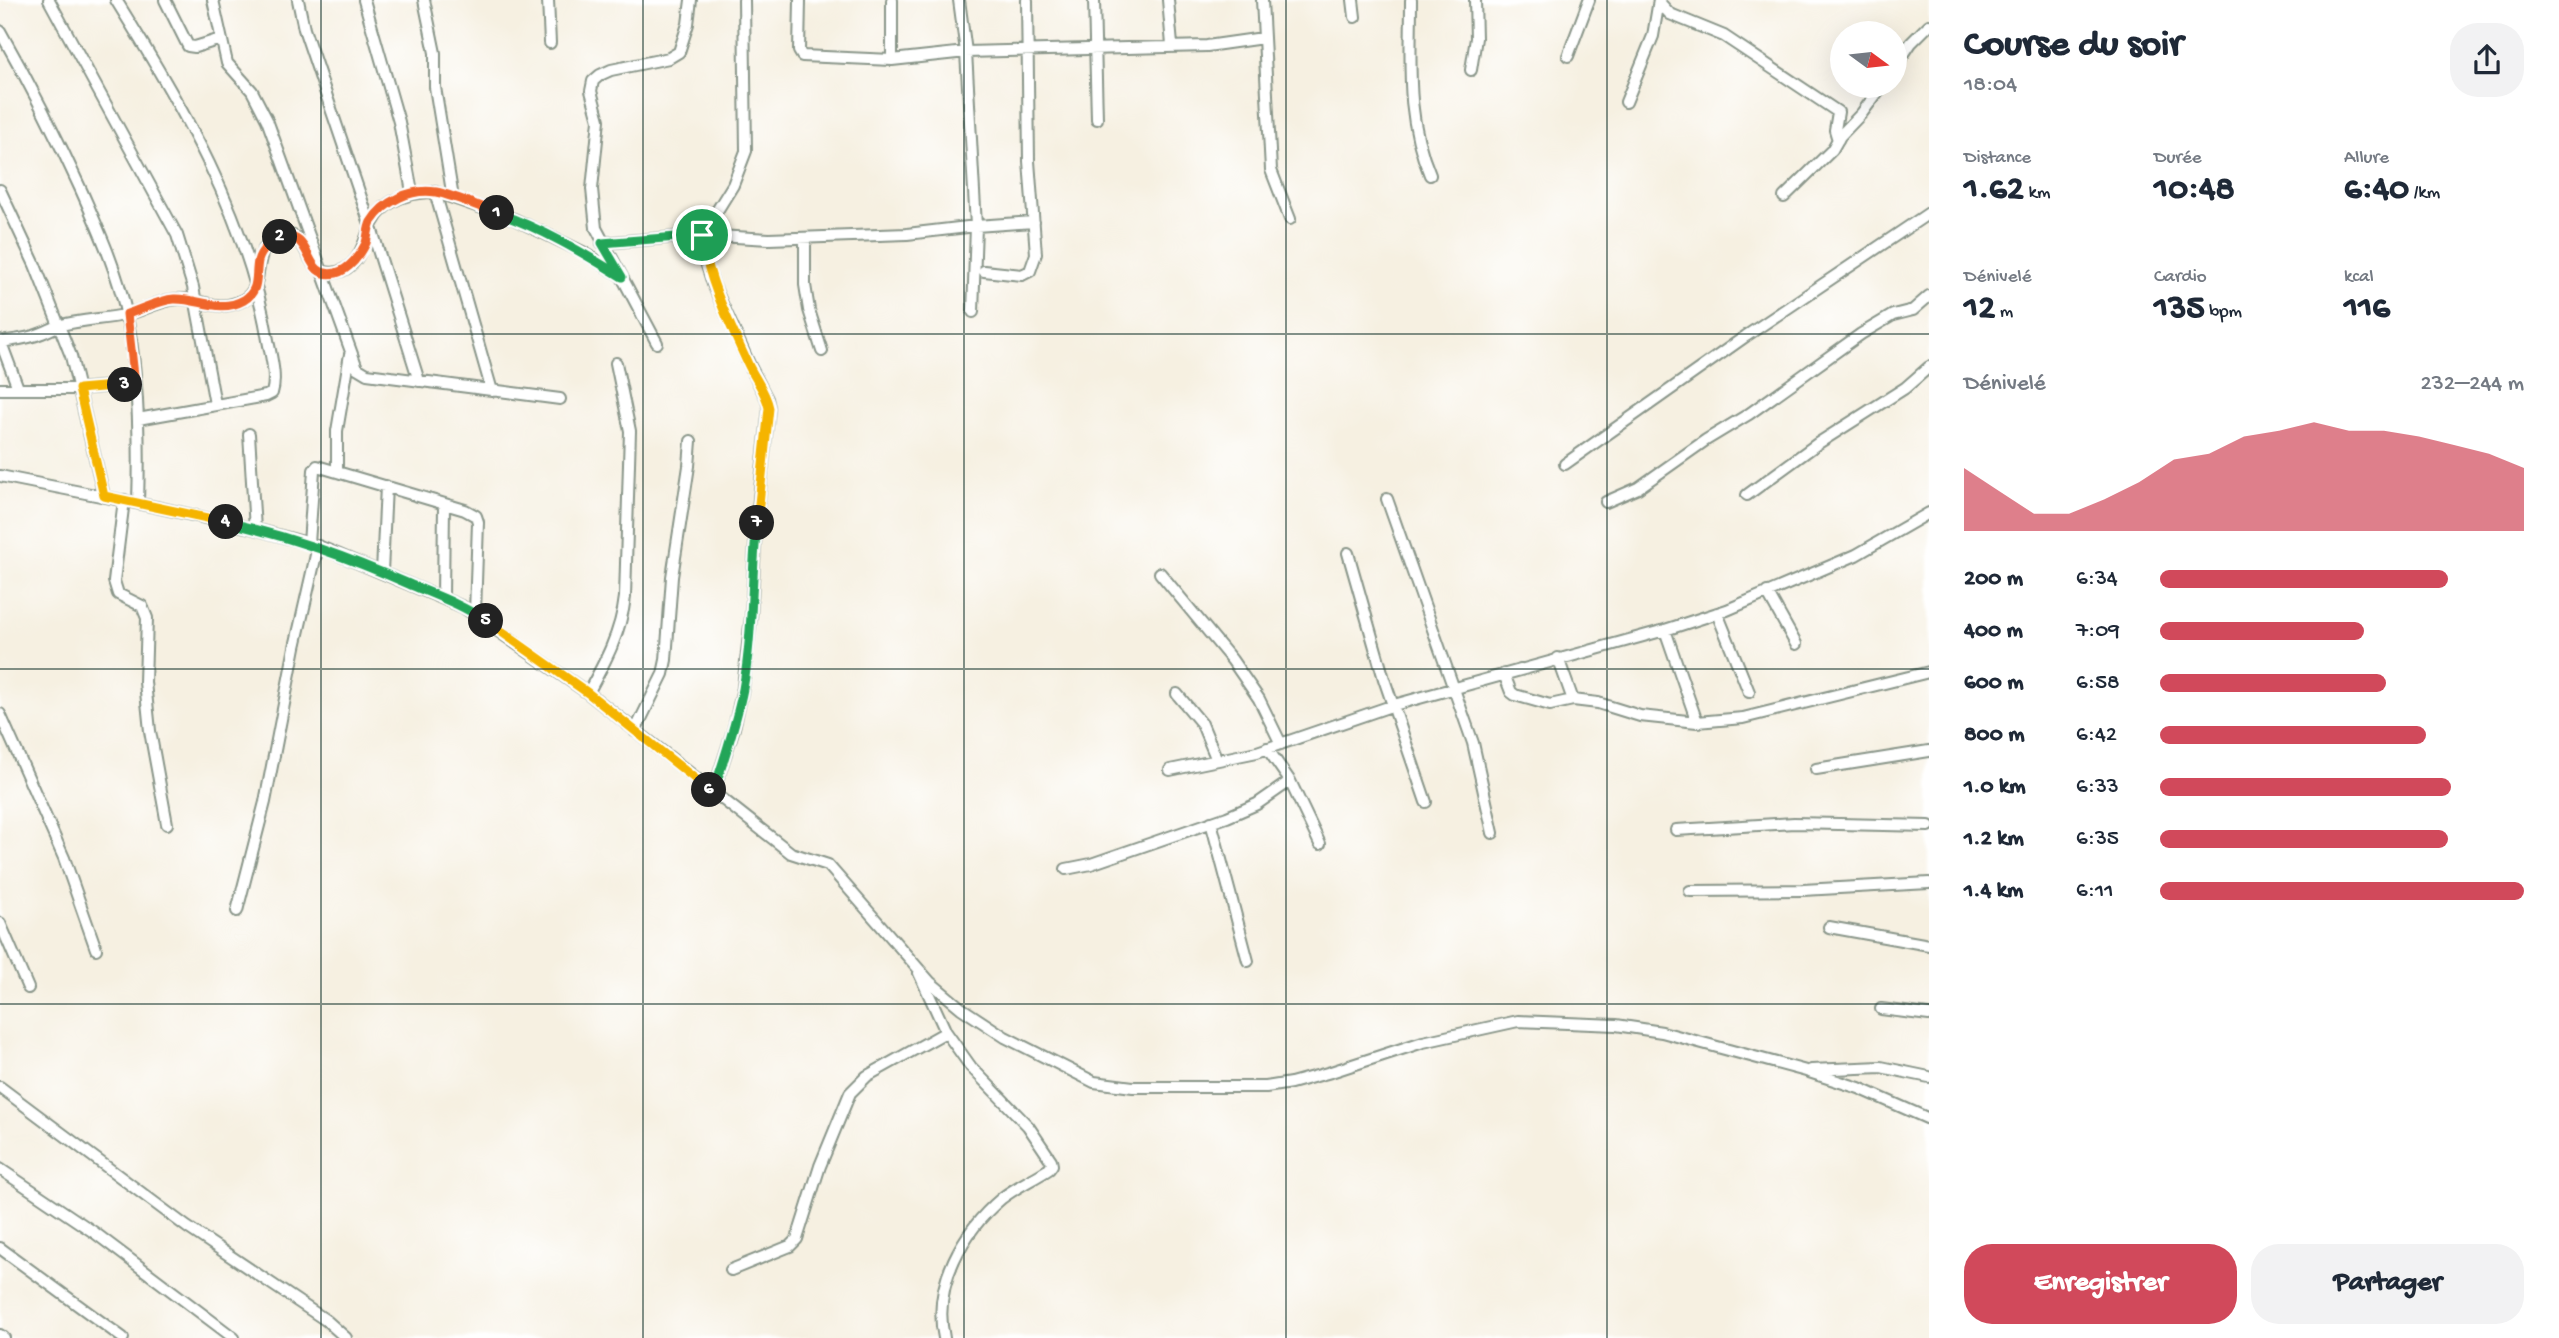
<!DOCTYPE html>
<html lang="fr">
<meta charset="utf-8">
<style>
body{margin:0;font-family:"Gochi Hand",sans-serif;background:#f2f2f3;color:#1f2937;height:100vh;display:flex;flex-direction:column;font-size:26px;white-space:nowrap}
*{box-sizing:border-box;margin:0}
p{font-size:23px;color:#747a83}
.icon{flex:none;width:38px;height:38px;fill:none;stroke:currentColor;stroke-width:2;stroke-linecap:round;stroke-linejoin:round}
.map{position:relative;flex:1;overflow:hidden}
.drawer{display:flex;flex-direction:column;background:#fff;width:630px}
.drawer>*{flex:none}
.needle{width:46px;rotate:105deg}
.controls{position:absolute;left:1830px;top:21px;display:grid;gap:14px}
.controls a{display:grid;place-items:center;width:77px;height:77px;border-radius:50%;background:#fff;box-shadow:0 7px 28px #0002;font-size:35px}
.pin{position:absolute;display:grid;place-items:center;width:60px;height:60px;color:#fff;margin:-30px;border:4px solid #fff;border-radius:50%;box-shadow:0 2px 7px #0007}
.km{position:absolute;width:35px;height:35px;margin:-18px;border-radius:50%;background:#222;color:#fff;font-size:19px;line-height:35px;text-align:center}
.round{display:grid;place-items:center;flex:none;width:74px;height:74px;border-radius:28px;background:#f2f2f3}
.summary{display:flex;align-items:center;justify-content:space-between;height:119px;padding:0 35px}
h1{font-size:38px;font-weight:700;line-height:52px}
.stats{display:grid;grid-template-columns:repeat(3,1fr);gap:10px;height:119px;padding:7px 35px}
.stats div{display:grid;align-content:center}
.stats b{font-size:35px;font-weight:700}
.stats small{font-size:19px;font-weight:400}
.stats p{font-size:19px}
.chart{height:196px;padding:14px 35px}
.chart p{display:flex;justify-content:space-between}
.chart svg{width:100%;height:126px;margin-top:7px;fill:#d1495b;opacity:.7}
.cta{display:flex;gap:14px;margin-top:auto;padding:14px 35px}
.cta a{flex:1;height:80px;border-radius:28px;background:#d1495b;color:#fff;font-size:28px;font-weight:700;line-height:80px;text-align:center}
.cta a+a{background:#f2f2f3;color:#1f2937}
ul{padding:0 35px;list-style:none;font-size:23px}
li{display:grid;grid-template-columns:112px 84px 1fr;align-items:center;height:52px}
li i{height:18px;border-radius:9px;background:#d1495b}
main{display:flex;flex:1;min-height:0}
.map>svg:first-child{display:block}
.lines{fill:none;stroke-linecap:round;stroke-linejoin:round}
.street-casing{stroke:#8a968a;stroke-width:14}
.street{stroke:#fff;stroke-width:10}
.split-1-casing{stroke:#fff;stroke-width:14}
.split-2-casing{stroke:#fff;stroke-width:14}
.split-3-casing{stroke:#fff;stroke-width:14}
.split-4-casing{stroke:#fff;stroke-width:14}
.split-5-casing{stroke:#fff;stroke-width:14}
.split-6-casing{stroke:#fff;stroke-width:14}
.split-7-casing{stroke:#fff;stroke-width:14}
.split-8-casing{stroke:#fff;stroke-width:14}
.split-1{stroke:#22a559;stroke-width:9}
.split-2{stroke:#f0652b;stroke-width:9}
.split-3{stroke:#f0652b;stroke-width:9}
.split-4{stroke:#f5b400;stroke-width:9}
.split-5{stroke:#22a559;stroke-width:9}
.split-6{stroke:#f5b400;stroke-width:9}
.split-7{stroke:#22a559;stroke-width:9}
.split-8{stroke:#f5b400;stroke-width:9}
.grid{fill:none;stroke:#1f3d34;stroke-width:2;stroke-opacity:0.55}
</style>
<main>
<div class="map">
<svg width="1929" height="1338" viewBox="0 0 1929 1338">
<rect width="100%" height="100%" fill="#fff"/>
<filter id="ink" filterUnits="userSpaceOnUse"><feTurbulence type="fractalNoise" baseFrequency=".0143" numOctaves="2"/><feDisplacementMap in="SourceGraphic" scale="14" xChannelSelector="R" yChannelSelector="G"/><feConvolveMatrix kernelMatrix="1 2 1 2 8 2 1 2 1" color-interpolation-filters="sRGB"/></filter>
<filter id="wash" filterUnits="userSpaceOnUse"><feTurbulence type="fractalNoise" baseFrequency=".00686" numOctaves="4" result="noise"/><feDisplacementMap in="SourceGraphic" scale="28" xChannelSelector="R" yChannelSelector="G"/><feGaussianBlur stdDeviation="1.57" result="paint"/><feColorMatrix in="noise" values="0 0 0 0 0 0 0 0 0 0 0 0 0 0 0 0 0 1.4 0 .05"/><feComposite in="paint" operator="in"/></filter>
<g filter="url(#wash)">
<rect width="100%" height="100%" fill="#f6f0e1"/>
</g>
<g filter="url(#ink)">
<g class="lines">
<defs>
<path id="street" d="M 49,0 L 177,235 L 193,287 L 215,404
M 116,0 C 182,106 247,216 268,340 C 271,357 277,377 272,393 L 266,396 L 138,419
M 165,0 L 188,46 L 195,47 L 221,39
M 213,0 L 227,63 L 252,91 L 267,120 L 357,368 L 367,374 L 560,399
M 298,0 L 304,29 L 370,224 L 419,381
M 364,0 L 399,122 L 412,192
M 424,0 L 435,53 L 435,87 L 453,198
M 548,0 L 550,43
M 800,0 L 799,51 L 802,56 L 892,60 L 966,52 L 1207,46 L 1263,38
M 892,0 L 892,60
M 959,0 L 966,52 L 976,226 L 973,312
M 1094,0 L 1097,119
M 1168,0 L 1172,45
M 1262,0 L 1271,170 L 1290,219
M 1353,0 L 1355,17
M 1411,0 C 1411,62 1405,116 1430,175
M 1659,2 L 1670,14 L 1724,36 L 1838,112 L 1835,130 L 1838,140
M 0,31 C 30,84 57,137 82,192 C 99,231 117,270 126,312 C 139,374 140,440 138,503
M 1568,56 L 1589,0
M 1895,67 L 1911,43 L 1929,25
M 1471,70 L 1476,38 L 1475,0
M 1626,102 L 1653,36 L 1659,0
M 0,190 L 35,265 L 71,356 L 104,496
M 435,192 L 514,219 L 583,252 L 620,275
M 1784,197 L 1832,150 L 1840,136 L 1862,113 L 1882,86
M 805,238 L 805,285 L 809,310 L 822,351
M 602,243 L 702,235 L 769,239 L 907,234 L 976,226 L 1034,222
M 984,271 L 1022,275 L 1030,271 L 1036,254 L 1029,161 L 1027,0
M 0,340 L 18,388
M 0,342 C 14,340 28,339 42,333 C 48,331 54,327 61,325 C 82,320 104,319 124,315 C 140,312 154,303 170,300 C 195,294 215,315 243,300 C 269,286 247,247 281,236 C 312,227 302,280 337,272 C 380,262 349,193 435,192 L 492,391
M 657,343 L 596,228 L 592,189 L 599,120 L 591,91 L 593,81 L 600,75 L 611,70 L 669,58 L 679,52 L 688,24 L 691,0
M 0,389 L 79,389 L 135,384
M 249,434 L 255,529
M 1565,464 L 1746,336 L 1929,213
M 337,472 L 337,431 L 350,354
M 0,476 L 156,507 L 255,529 L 318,546 L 463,607 L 588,693 L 791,853 L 828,865 L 930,982 L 961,1008 L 1005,1037 L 1094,1082 L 1133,1087 L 1266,1087 L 1291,1083 L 1331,1072 L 1423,1042 L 1518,1021 L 1616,1025 L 1662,1032 L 1806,1071 L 1859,1088 L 1929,1119
M 1747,495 L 1817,444 L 1905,388 L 1929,367
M 1387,499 L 1473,743 L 1493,833
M 124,500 L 114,581 L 118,594 L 142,606 L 147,618 L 145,682 L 150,731 L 167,824
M 1606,502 L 1638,488 L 1706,440 L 1749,414 L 1861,334 L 1893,315 L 1913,310 L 1929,296
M 309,544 L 314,470 L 317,466 L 465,510 L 476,516 L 478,522 L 475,613
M 1348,553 L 1384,679 L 1426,802
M 382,572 L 386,486
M 1160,573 L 1232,660 L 1259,699 L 1281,744
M 1767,592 L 1796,644
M 443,598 L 444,504
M 1717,613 L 1749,692
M 1665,630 L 1697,722
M 1558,658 L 1573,700
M 1504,674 L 1511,692 L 1515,695 L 1550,705 L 1573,700 L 1598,703 L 1640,716 L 1697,722 L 1743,718 L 1929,672
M 588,693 C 605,662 621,633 625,597 L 630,431 L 616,363
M 1177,694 L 1202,724 L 1217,760
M 0,714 L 64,858 L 96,949
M 635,731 L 663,674 L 666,660 L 672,577 L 689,466 L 691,441
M 1267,748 L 1290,781 L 1320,844
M 1816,769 L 1929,751
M 1170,770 L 1257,752 L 1394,705 L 1665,630 L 1727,610 L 1856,555 L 1929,513
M 713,793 L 734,728 L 743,688 L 751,617 L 756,527 L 769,408 L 767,399 L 750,366 L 713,284 L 704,256 L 702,235 L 733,185 L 746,151 L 744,0
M 1211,822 L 1248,961
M 1676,830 L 1794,823 L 1929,826
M 1066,869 L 1091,864 L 1227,817 L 1257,804 L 1290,781
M 1690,891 L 1803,890 L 1929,883
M 237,911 L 265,802 L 295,647 L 318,546
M 0,923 L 28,988
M 1829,927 L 1929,945
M 919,973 L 946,1032 L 971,1067 L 1028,1126 L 1051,1160 L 1052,1165 L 1049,1169 C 1034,1179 1016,1187 1002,1198 C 963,1231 932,1285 944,1338
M 1881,1009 L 1929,1015
M 1811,1070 L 1881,1067 L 1929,1077
M 0,1087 L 187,1227 L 327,1321 L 346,1338
M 0,1169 L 95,1233 L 234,1338
M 0,1248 L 123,1338
M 731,1270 L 790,1246 L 797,1239 L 820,1166 L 850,1093 L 867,1076 L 946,1032
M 0,1335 L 4,1338"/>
</defs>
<!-- street casing -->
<use href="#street" class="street-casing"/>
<!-- street -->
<use href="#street" class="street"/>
</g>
</g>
<g class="lines" filter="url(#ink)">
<defs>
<path id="split-1" d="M 497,213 C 541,228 582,252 622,277 L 602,243 L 702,235"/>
<path id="split-2" d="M 280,237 C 316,231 301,280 336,273 C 349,270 361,254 366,243 C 368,236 368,228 371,222 C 384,201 411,188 436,192 C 456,196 477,206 497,213"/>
<path id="split-3" d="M 125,385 L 135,384 L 127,314 C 141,310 159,300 174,299 C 199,298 219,314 244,300 C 260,290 255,276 258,261 C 261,249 271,243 280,237"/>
<path id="split-4" d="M 125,385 L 79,389 L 104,496 L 226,522"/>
<path id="split-5" d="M 226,522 C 292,537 347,557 409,584 C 435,595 463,605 486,621"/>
<path id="split-6" d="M 486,621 L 588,693 L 709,790"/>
<path id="split-7" d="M 709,790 L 713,793 C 724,759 736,725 743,689 C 753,634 751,578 757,523"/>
<path id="split-8" d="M 702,235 C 708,281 729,322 748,364 C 755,379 766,392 769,408 L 757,523"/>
</defs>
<!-- split-1 casing -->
<use href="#split-1" class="split-1-casing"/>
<!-- split-2 casing -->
<use href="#split-2" class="split-2-casing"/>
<!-- split-3 casing -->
<use href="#split-3" class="split-3-casing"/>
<!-- split-4 casing -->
<use href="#split-4" class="split-4-casing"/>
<!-- split-5 casing -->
<use href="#split-5" class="split-5-casing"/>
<!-- split-6 casing -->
<use href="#split-6" class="split-6-casing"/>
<!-- split-7 casing -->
<use href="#split-7" class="split-7-casing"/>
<!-- split-8 casing -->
<use href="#split-8" class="split-8-casing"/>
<!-- split-1 -->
<use href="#split-1" class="split-1"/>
<!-- split-2 -->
<use href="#split-2" class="split-2"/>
<!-- split-3 -->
<use href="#split-3" class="split-3"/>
<!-- split-4 -->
<use href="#split-4" class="split-4"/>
<!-- split-5 -->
<use href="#split-5" class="split-5"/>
<!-- split-6 -->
<use href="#split-6" class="split-6"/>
<!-- split-7 -->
<use href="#split-7" class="split-7"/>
<!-- split-8 -->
<use href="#split-8" class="split-8"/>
</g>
<!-- grid -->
<path class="grid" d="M 321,0 L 321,1338M 643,0 L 643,1338M 964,0 L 964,1338M 1286,0 L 1286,1338M 1607,0 L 1607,1338M 0,334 L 1929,334M 0,669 L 1929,669M 0,1004 L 1929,1004"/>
</svg>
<div class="controls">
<a><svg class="needle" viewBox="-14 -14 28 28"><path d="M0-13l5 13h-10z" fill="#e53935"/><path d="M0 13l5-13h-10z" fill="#747a83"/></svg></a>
</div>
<div class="pin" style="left:702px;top:235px;background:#1e9e55"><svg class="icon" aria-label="arrive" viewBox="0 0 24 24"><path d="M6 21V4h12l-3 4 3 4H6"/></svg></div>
<b class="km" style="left:497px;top:213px">1</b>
<b class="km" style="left:280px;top:237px">2</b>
<b class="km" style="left:125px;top:385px">3</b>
<b class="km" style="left:226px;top:522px">4</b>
<b class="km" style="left:486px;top:621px">5</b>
<b class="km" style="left:709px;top:790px">6</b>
<b class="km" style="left:757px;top:523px">7</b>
</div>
<section class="drawer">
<div class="summary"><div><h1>Course du soir</h1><p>18:04</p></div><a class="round"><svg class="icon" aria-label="share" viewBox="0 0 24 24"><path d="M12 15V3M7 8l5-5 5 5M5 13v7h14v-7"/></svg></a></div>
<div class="stats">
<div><p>Distance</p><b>1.62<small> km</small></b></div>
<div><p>Durée</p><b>10:48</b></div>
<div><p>Allure</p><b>6:40<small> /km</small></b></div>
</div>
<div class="stats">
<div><p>Dénivelé</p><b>12<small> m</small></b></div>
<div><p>Cardio</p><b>135<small> bpm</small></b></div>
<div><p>kcal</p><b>116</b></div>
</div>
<div class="chart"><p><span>Dénivelé</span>232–244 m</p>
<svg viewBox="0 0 160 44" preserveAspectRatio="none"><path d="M0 44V22L10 30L20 38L30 38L40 33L50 27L60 19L70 17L80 11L90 9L100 6L110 9L120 9L130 11L140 14L150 17L160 22V44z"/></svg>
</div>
<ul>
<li><b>200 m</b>6:34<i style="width:79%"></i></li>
<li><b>400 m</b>7:09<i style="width:56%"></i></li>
<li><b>600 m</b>6:58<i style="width:62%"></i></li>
<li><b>800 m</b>6:42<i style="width:73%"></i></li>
<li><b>1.0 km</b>6:33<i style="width:80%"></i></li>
<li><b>1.2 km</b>6:35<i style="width:79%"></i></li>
<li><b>1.4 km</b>6:11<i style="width:100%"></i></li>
</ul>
<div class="cta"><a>Enregistrer</a><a>Partager</a></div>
</section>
</main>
